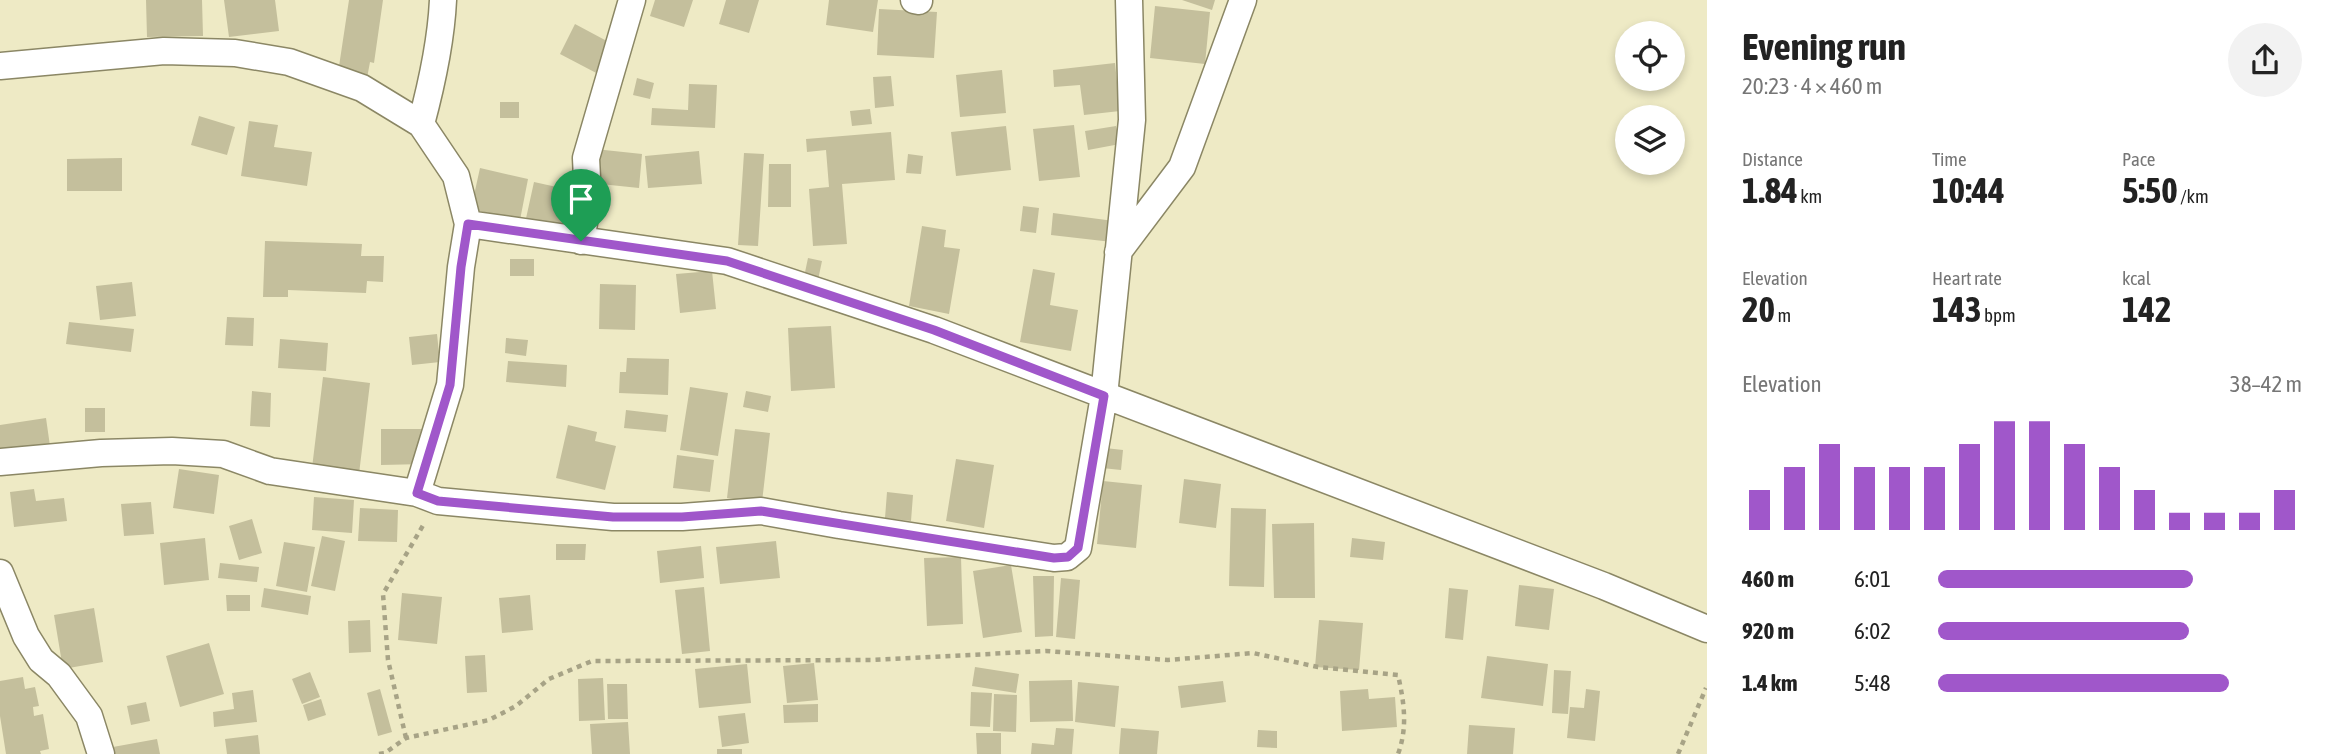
<!DOCTYPE html>
<meta charset="utf-8">
<style>
body{margin:0;font-family:"Asap Condensed",sans-serif;background:#f2f2f2;color:#222;height:100vh;display:flex;flex-direction:column;font-size:26px;white-space:nowrap}
*{box-sizing:border-box;margin:0}
p{font-size:23px;color:#767676}
.icon{flex:none;width:38px;height:38px;fill:none;stroke:currentColor;stroke-width:2;stroke-linecap:round;stroke-linejoin:round}
.map{position:relative;flex:1;overflow:hidden}
.details{display:flex;flex-direction:column;background:#fff;width:630px}
.details>*{flex:none}
.buttons{position:absolute;left:1615px;top:21px;display:grid;gap:14px}
.buttons a{display:grid;place-items:center;width:70px;height:70px;border-radius:50%;background:#fff;box-shadow:0 4px 10px #0003;font-size:35px}
.pin{position:absolute;display:grid;place-items:center;width:60px;height:60px;color:#fff;margin:-72px -30px;border-radius:50% 50% 50% 0;rotate:-45deg;box-shadow:0 0 7px #0007}
.pin .icon{rotate:45deg}
.round{display:grid;place-items:center;flex:none;width:74px;height:74px;border-radius:37px;background:#f2f2f2}
.overview{display:flex;align-items:center;justify-content:space-between;height:119px;padding:0 35px}
h1{font-size:38px;font-weight:700;line-height:52px}
.figures{display:grid;grid-template-columns:repeat(3,1fr);gap:10px;height:119px;padding:7px 35px}
.figures div{display:grid;align-content:center}
.figures b{font-size:35px;font-weight:700}
.figures small{font-size:19px;font-weight:400}
.figures p{font-size:19px}
.chart{height:196px;padding:14px 35px}
.chart p{display:flex;justify-content:space-between}
.chart svg{width:100%;height:126px;margin-top:7px;stroke:#a057ca;stroke-width:6}
ul{padding:0 35px;list-style:none;font-size:23px}
li{display:grid;grid-template-columns:112px 84px 1fr;align-items:center;height:52px}
li i{height:18px;border-radius:9px;background:#a057ca}
main{display:flex;flex:1;min-height:0}
.map>svg:first-child{display:block}
.building{fill:#c4bf9c}
.lines{fill:none;stroke-linecap:round;stroke-linejoin:round}
.minor-casing{stroke:#8b8765;stroke-width:29}
.path{stroke:#a7a386;stroke-width:4.5;stroke-dasharray:5 5;stroke-linecap:butt}
.minor{stroke:#fff;stroke-width:26}
.route-casing{stroke:#fff;stroke-width:14}
.route{stroke:#a057ca;stroke-width:9}
</style>
<main>
<div class="map">
<svg width="1707" height="754" viewBox="0 0 1707 754">
<rect width="100%" height="100%" fill="#eeeac5"/>
<!-- building -->
<path class="building" d="M 146,0 L 202,0 L 203,36 L 147,37 Z
M 224,0 L 275,0 L 279,31 L 229,37 Z
M 349,0 L 383,0 L 374,63 L 370,62 L 367,78 L 338,73 Z
M 655,0 L 693,0 L 684,27 L 650,16 Z
M 726,0 L 759,0 L 749,33 L 719,24 Z
M 829,0 L 878,0 L 873,32 L 826,25 Z
M 1182,0 L 1215,0 L 1212,10 Z
M 1155,6 L 1210,12 L 1205,64 L 1150,58 Z
M 879,9 L 937,12 L 934,58 L 877,55 Z
M 575,24 L 618,47 L 602,76 L 560,54 Z
M 1115,63 L 1120,111 L 1084,115 L 1080,85 L 1054,87 L 1053,70 Z
M 1002,70 L 1006,113 L 960,117 L 956,75 Z
M 891,76 L 894,106 L 875,108 L 873,77 Z
M 637,78 L 654,83 L 650,99 L 633,95 Z
M 689,84 L 717,85 L 715,128 L 651,125 L 652,108 L 688,110 Z
M 500,102 L 519,102 L 519,118 L 500,118 Z
M 870,109 L 872,124 L 852,126 L 850,111 Z
M 199,116 L 235,127 L 227,155 L 191,145 Z
M 249,121 L 278,125 L 274,147 L 312,152 L 307,186 L 241,176 Z
M 1074,125 L 1080,177 L 1039,181 L 1033,129 Z
M 1006,126 L 1011,170 L 956,176 L 951,132 Z
M 1116,126 L 1120,144 L 1088,150 L 1085,131 Z
M 891,132 L 895,180 L 842,184 L 847,244 L 813,246 L 809,189 L 829,187 L 826,150 L 807,152 L 806,139 Z
M 595,149 L 642,154 L 639,188 L 591,183 Z
M 699,151 L 702,184 L 648,188 L 645,156 Z
M 744,153 L 764,154 L 758,246 L 738,245 Z
M 908,154 L 923,156 L 921,174 L 906,173 Z
M 122,158 L 122,191 L 67,191 L 67,159 Z
M 769,164 L 791,164 L 791,207 L 768,207 Z
M 480,168 L 528,179 L 520,220 L 471,209 Z
M 534,182 L 584,193 L 575,234 L 525,223 Z
M 1023,206 L 1039,208 L 1036,233 L 1020,231 Z
M 1053,213 L 1114,221 L 1112,242 L 1051,235 Z
M 922,226 L 946,230 L 944,247 L 960,249 L 949,314 L 909,306 Z
M 265,241 L 362,244 L 361,256 L 384,256 L 383,282 L 367,281 L 366,293 L 288,290 L 288,297 L 263,297 Z
M 808,258 L 822,261 L 818,280 L 804,277 Z
M 510,259 L 534,259 L 534,276 L 510,276 Z
M 1033,269 L 1055,273 L 1050,305 L 1078,310 L 1071,351 L 1020,342 Z
M 712,271 L 716,309 L 680,313 L 676,274 Z
M 132,282 L 136,316 L 100,320 L 96,286 Z
M 600,284 L 636,285 L 635,330 L 599,329 Z
M 227,317 L 254,318 L 253,346 L 225,345 Z
M 69,322 L 134,329 L 131,352 L 66,344 Z
M 831,326 L 835,388 L 791,391 L 788,328 Z
M 437,334 L 440,362 L 412,365 L 409,337 Z
M 506,338 L 528,340 L 526,356 L 505,353 Z
M 280,339 L 328,343 L 326,371 L 278,368 Z
M 627,358 L 669,359 L 668,395 L 619,393 L 620,372 L 626,372 Z
M 508,361 L 567,365 L 566,387 L 506,382 Z
M 323,377 L 370,383 L 359,474 L 312,468 Z
M 690,387 L 728,393 L 718,456 L 680,450 Z
M 252,391 L 271,393 L 270,427 L 250,426 Z
M 746,391 L 771,396 L 768,412 L 743,407 Z
M 85,408 L 105,408 L 105,432 L 85,432 Z
M 626,410 L 668,415 L 666,432 L 624,428 Z
M 46,418 L 50,446 L 0,453 L 0,425 Z
M 568,425 L 597,432 L 595,441 L 616,446 L 605,490 L 556,478 Z
M 381,429 L 424,429 L 425,464 L 381,465 Z
M 735,429 L 770,433 L 762,502 L 727,498 Z
M 1105,448 L 1123,450 L 1121,470 L 1102,468 Z
M 677,455 L 714,460 L 710,492 L 673,488 Z
M 956,459 L 994,465 L 984,528 L 946,521 Z
M 179,469 L 219,475 L 214,514 L 173,508 Z
M 1184,479 L 1221,484 L 1216,528 L 1179,523 Z
M 1103,481 L 1142,485 L 1136,548 L 1097,544 Z
M 34,489 L 36,501 L 64,498 L 67,521 L 14,527 L 10,492 Z
M 887,492 L 913,495 L 911,521 L 885,518 Z
M 314,497 L 354,500 L 352,533 L 312,530 Z
M 151,502 L 154,534 L 124,536 L 121,504 Z
M 360,508 L 398,510 L 397,542 L 358,541 Z
M 1231,508 L 1266,509 L 1264,587 L 1229,586 Z
M 252,519 L 262,553 L 239,560 L 229,526 Z
M 1314,523 L 1315,598 L 1274,598 L 1272,524 Z
M 322,536 L 345,541 L 335,591 L 311,586 Z
M 205,538 L 209,580 L 164,585 L 160,543 Z
M 1352,538 L 1385,542 L 1383,560 L 1350,557 Z
M 776,541 L 780,578 L 720,584 L 716,547 Z
M 284,542 L 315,547 L 307,592 L 276,586 Z
M 556,544 L 586,544 L 585,560 L 556,560 Z
M 701,546 L 704,578 L 660,583 L 657,551 Z
M 961,557 L 963,624 L 927,626 L 924,558 Z
M 220,563 L 259,567 L 257,582 L 218,578 Z
M 1011,565 L 1022,632 L 983,638 L 973,571 Z
M 1033,576 L 1054,576 L 1053,636 L 1035,637 Z
M 1061,578 L 1080,580 L 1075,639 L 1056,637 Z
M 1519,585 L 1554,589 L 1549,630 L 1515,626 Z
M 704,587 L 710,651 L 682,654 L 675,590 Z
M 264,588 L 311,596 L 308,615 L 261,607 Z
M 1449,588 L 1468,590 L 1463,640 L 1445,638 Z
M 402,593 L 442,597 L 437,644 L 398,640 Z
M 226,595 L 250,595 L 250,611 L 227,611 Z
M 530,595 L 533,630 L 502,633 L 499,598 Z
M 94,608 L 103,662 L 63,669 L 54,615 Z
M 370,620 L 371,652 L 349,653 L 348,621 Z
M 1319,620 L 1363,623 L 1359,670 L 1315,667 Z
M 209,643 L 224,694 L 180,707 L 166,656 Z
M 485,655 L 487,692 L 467,693 L 465,656 Z
M 1487,656 L 1548,664 L 1543,706 L 1481,698 Z
M 814,663 L 818,700 L 787,703 L 783,666 Z
M 747,664 L 751,703 L 699,708 L 695,669 Z
M 975,667 L 1019,674 L 1016,693 L 972,686 Z
M 1554,670 L 1571,671 L 1568,714 L 1552,713 Z
M 310,672 L 320,697 L 302,704 L 292,679 Z
M 23,677 L 25,689 L 35,687 L 39,706 L 33,707 L 34,716 L 43,714 L 49,749 L 40,751 L 41,754 L 6,754 L 0,716 L 0,681 Z
M 603,678 L 605,720 L 579,721 L 578,679 Z
M 1072,680 L 1073,721 L 1030,722 L 1029,681 Z
M 1223,681 L 1226,702 L 1181,708 L 1178,686 Z
M 1078,682 L 1119,686 L 1115,727 L 1075,722 Z
M 607,684 L 627,684 L 628,719 L 608,719 Z
M 380,689 L 392,732 L 378,736 L 367,693 Z
M 1368,689 L 1369,699 L 1395,697 L 1397,727 L 1342,731 L 1340,691 Z
M 1586,689 L 1600,691 L 1595,741 L 1567,738 L 1570,707 L 1584,708 Z
M 253,690 L 257,722 L 214,727 L 213,712 L 234,709 L 232,693 Z
M 971,692 L 992,693 L 990,727 L 970,726 Z
M 994,694 L 1017,695 L 1016,732 L 993,731 Z
M 321,699 L 326,715 L 308,721 L 303,705 Z
M 146,702 L 150,721 L 131,725 L 127,706 Z
M 818,704 L 818,722 L 784,723 L 783,705 Z
M 745,713 L 749,743 L 722,747 L 718,716 Z
M 628,722 L 630,754 L 592,754 L 590,724 Z
M 1469,725 L 1515,728 L 1513,754 L 1467,754 Z
M 1056,728 L 1074,729 L 1072,754 L 1031,754 L 1032,743 L 1054,745 Z
M 1121,728 L 1159,731 L 1157,754 L 1119,754 Z
M 1258,730 L 1277,731 L 1277,748 L 1257,747 Z
M 976,733 L 1001,733 L 1001,754 L 977,754 Z
M 258,735 L 260,754 L 227,754 L 225,739 Z
M 157,739 L 160,754 L 114,754 L 113,747 Z
M 717,749 L 742,749 L 742,754 L 717,754 Z"/>
<g class="lines">
<defs>
<path id="minor" d="M 914,0 L 919,1
M 0,66 L 164,51 L 235,53 L 289,62 L 362,88 L 421,124 L 456,176 L 468,224 L 727,261 L 934,330 L 1604,586 L 1707,629
M 421,124 C 432,83 441,43 443,0
M 581,241 L 588,199 L 586,158 L 632,0
M 1118,252 L 1182,167 L 1243,0
M 0,462 L 101,453 L 172,451 L 223,454 L 270,471 L 417,493 L 438,501 L 613,517 L 682,517 L 761,511 L 839,525 L 1054,558 L 1067,557 L 1078,548 L 1104,396 L 1132,120 L 1129,0
M 417,493 L 450,385 L 461,267 L 468,224
M 0,573 L 26,636 L 41,660 L 59,675 L 89,716 L 101,754"/>
</defs>
<!-- minor casing -->
<use href="#minor" class="minor-casing"/>
<!-- path -->
<path class="path" d="M 406,738 L 388,660 L 383,594 L 425,522
M 379,754 L 385,753 L 406,738 L 489,720 L 516,706 L 549,679 L 592,661 L 872,660 L 1046,651 L 1168,660 L 1253,653 L 1318,667 L 1398,675 C 1404,702 1408,727 1398,754
M 1678,754 L 1706,688"/>
<!-- minor -->
<use href="#minor" class="minor"/>
</g>
<g class="lines">
<defs>
<path id="route" d="M 468,224 L 727,261 L 934,330 L 1104,396 L 1078,548 L 1068,557 L 1054,558 L 761,511 L 682,517 L 613,517 L 438,501 L 417,493 L 450,385 L 461,267 Z"/>
</defs>
<!-- route casing -->
<use href="#route" class="route-casing"/>
<!-- route -->
<use href="#route" class="route"/>
</g>
</svg>
<div class="buttons">
<a><svg class="icon" aria-label="locate" viewBox="0 0 24 24"><circle cx="12" cy="12" r="6"/><path d="M12 2v4M12 18v4M2 12h4M18 12h4"/></svg></a>
<a><svg class="icon" aria-label="layers" viewBox="0 0 24 24"><path d="M12 4l9 5-9 5-9-5zM3 14l9 5 9-5"/></svg></a>
</div>
<div class="pin" style="left:581px;top:241px;background:#1e9e55"><svg class="icon" aria-label="arrive" viewBox="0 0 24 24"><path d="M6 21V4h12l-3 4 3 4H6"/></svg></div>
</div>
<section class="details">
<div class="overview"><div><h1>Evening run</h1><p>20:23 · 4 × 460 m</p></div><a class="round"><svg class="icon" aria-label="share" viewBox="0 0 24 24"><path d="M12 15V3M7 8l5-5 5 5M5 13v7h14v-7"/></svg></a></div>
<div class="figures">
<div><p>Distance</p><b>1.84<small> km</small></b></div>
<div><p>Time</p><b>10:44</b></div>
<div><p>Pace</p><b>5:50<small> /km</small></b></div>
</div>
<div class="figures">
<div><p>Elevation</p><b>20<small> m</small></b></div>
<div><p>Heart rate</p><b>143<small> bpm</small></b></div>
<div><p>kcal</p><b>142</b></div>
</div>
<div class="chart"><p><span>Elevation</span>38–42 m</p>
<svg viewBox="0 0 160 44" preserveAspectRatio="none"><path d="M5 44V30M15 44V22M25 44V14M35 44V22M45 44V22M55 44V22M65 44V14M75 44V6M85 44V6M95 44V14M105 44V22M115 44V30M125 44V38M135 44V38M145 44V38M155 44V30"/></svg>
</div>
<ul>
<li><b>460 m</b>6:01<i style="width:70%"></i></li>
<li><b>920 m</b>6:02<i style="width:69%"></i></li>
<li><b>1.4 km</b>5:48<i style="width:80%"></i></li>
</ul>
</section>
</main>
